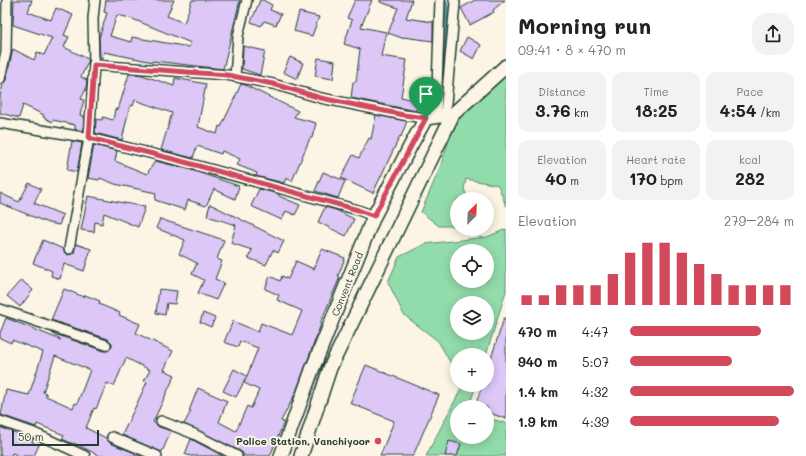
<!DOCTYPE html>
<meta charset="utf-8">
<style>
body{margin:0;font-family:Mali,sans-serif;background:#f2f2f2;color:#222;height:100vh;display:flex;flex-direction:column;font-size:15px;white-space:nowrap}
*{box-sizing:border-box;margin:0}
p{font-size:13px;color:#767676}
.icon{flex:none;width:22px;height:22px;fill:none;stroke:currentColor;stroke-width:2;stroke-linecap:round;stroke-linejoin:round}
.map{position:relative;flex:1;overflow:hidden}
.details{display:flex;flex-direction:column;background:#fff;width:300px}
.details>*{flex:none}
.needle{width:26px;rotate:24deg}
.buttons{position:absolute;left:450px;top:192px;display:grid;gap:8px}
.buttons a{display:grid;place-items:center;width:44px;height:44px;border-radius:50%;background:#fff;box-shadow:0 2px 10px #0003;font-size:20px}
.scale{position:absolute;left:12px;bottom:10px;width:87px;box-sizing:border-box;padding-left:4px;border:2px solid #1f3d34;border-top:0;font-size:11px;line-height:14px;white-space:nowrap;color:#1f3d34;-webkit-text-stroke:3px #fcf5e5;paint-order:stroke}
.pin{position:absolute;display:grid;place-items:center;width:34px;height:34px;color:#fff;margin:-41px -17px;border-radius:50% 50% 50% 0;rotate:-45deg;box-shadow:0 0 4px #0007}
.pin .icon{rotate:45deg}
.round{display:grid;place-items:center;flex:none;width:42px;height:42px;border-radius:16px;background:#f2f2f2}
.overview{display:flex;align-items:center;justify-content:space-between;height:68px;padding:0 12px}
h1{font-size:22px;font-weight:700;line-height:30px}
.figures{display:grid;grid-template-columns:repeat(3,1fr);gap:6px;height:68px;padding:4px 12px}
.figures div{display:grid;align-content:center;border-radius:10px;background:#f2f2f2;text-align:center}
.figures b{font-size:17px;font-weight:700}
.figures small{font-size:11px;font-weight:400}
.figures p{font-size:11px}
.chart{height:112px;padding:8px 12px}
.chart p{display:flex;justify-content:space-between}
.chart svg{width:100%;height:72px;margin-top:4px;stroke:#d1495b;stroke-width:6}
ul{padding:0 12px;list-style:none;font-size:13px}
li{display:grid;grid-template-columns:64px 48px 1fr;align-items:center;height:30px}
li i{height:10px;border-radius:5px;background:#d1495b}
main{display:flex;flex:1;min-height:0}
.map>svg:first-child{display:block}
.green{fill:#92dbab;stroke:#588c70;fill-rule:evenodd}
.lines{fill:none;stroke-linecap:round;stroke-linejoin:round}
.stream{stroke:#5c989b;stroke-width:3.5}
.building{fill:#dcc7f7;stroke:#1f3d34;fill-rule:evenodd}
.minor-casing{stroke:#1f3d34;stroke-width:12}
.secondary-casing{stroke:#1f3d34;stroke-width:16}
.minor{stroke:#fcf5e5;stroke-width:9}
.secondary{stroke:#fcf5e5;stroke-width:13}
.route-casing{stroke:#fff;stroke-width:8}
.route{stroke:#d1495b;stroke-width:5}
.poi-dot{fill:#d1495b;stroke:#fcf5e5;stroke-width:1.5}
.labels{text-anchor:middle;stroke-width:4;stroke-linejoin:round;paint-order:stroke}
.street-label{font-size:10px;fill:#1f3d34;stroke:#fcf5e5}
.poi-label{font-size:10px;font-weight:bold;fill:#1f3d34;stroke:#fcf5e5;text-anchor:end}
</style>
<main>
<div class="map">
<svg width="506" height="456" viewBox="0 0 506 456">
<rect width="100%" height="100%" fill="#fcf5e5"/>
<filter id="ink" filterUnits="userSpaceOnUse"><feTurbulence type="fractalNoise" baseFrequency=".025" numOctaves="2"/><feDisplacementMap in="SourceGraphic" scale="8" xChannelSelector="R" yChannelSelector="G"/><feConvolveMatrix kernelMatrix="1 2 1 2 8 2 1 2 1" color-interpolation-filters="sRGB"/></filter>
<g filter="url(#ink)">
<!-- green -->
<path class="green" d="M 506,74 L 506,206 L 498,185 L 466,179 L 464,189 L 468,199 L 457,199 L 457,226 L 439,226 L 421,212 L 439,170 L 456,120 Z
M 506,229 L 506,291 L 486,355 L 457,355 L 457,374 L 438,341 L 404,315 L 388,282 L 399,257 L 425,244 L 487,237 ZM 457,251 L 487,251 L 487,281 L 457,281 ZM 457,303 L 487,303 L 487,333 L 457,333 Z
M 463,385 L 476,385 L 470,404 L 472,407 L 457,407 L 457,437 L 487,437 L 487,418 L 506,423 L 506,456 L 426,456 Z"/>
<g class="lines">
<!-- stream -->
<path class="stream" d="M 441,109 L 447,7 L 445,0"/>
</g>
<!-- building -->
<path class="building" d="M 14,0 L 32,0 L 28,12 L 51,20 L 56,8 L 73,15 L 64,35 L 69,37 L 64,47 L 88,59 L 88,62 L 81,77 L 87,80 L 86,89 L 81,99 L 84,100 L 80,115 L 84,116 L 83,131 L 75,129 L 75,125 L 53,120 L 52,122 L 43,117 L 44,115 L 23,105 L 19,118 L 0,113 L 0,96 L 3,84 L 6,80 L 13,49 L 34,60 L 37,52 L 44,55 L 52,38 L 13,25 Z
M 106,0 L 174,0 L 167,16 L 184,23 L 192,0 L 240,0 L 223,69 L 153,61 L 153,62 L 104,52 L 103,58 L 100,57 L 99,38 L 107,13 L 104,12 ZM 117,15 L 130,18 L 191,43 L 189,47 L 132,37 L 131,42 L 110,36 Z
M 260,0 L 263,0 L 272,5 L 270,10 L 281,14 L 276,25 L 264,21 L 261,26 L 251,22 Z
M 355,0 L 372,0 L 361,27 L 386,32 L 381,56 L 407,60 L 401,97 L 418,101 L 416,111 L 351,98 L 353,82 L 356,82 L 360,49 L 344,44 L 352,20 L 347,18 Z
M 380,0 L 412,0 L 406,18 L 433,22 L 433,41 L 403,37 L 402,38 L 388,33 L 398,8 L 380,2 Z
M 475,0 L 505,0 L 493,10 L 494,12 L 470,25 L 461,8 Z
M 299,12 L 319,17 L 312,36 L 294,31 Z
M 467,37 L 481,45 L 474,59 L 460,51 Z
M 243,46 L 265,51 L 260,75 L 242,69 Z
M 290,57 L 303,63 L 297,79 L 283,72 Z
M 318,58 L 335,61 L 333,79 L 315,76 Z
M 129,74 L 142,75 L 174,86 L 175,78 L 206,84 L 198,127 L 217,134 L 219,126 L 221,127 L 231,106 L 241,84 L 245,85 L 298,111 L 294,117 L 316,123 L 312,138 L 310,138 L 292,181 L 286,178 L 284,183 L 256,176 L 257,173 L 237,165 L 240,159 L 222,151 L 221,154 L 197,146 L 193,158 L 161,150 L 172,113 L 135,100 L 133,106 L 130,105 L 122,140 L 95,133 L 96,119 L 102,120 L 103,117 L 113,120 L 115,109 L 118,110 Z
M 376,115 L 407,121 L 401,137 L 400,136 L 373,193 L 341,178 L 353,155 L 359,158 L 369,138 L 371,139 Z
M 72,141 L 82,143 L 77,172 L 67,170 Z
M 94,145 L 117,151 L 115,161 L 147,174 L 155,161 L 188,169 L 239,186 L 235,199 L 214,189 L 206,206 L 188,200 L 185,210 L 155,200 L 156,193 L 115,184 L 100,178 L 99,180 L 88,178 Z
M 323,172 L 345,181 L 338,198 L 315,191 Z
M 29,183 L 41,189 L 34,203 L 63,215 L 59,225 L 48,223 L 0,203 L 0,193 L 19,202 Z
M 259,189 L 279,194 L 279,196 L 300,205 L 295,215 L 286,211 L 282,220 L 251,206 Z
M 88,196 L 145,207 L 138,227 L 104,213 L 102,224 L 95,222 L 94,232 L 81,230 Z
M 210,204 L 284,241 L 278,253 L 273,250 L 266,265 L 248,258 L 252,250 L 231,243 L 236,225 L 207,216 Z
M 325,207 L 336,210 L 354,219 L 346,236 L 318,222 Z
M 160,219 L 224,240 L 217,259 L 222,261 L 215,279 L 224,283 L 216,300 L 198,293 L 204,280 L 192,274 L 197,263 L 179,254 L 185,240 L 156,228 Z
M 43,240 L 63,249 L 65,253 L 68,255 L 74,253 L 76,244 L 91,249 L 84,271 L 64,264 L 60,279 L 51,276 L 52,271 L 33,263 Z
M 322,249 L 345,258 L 338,276 L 340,277 L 320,324 L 321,324 L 296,392 L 281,421 L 284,422 L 270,456 L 243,456 L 243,453 L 240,451 L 184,424 L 191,411 L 189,411 L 198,388 L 227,401 L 219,422 L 236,431 L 247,406 L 251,408 L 259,390 L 244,383 L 247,376 L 236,397 L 223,391 L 234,369 L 247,376 L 258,348 L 240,341 L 238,347 L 224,342 L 233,321 L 258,332 L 261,323 L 292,335 L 302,311 L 277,300 L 279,295 L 265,289 L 270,276 L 280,281 L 282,276 L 288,279 L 296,261 L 314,269 Z
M 21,280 L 33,290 L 20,307 L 7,296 Z
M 64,289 L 84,297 L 85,295 L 100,301 L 99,304 L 120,313 L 119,315 L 140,324 L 136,333 L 173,351 L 164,370 L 175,375 L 153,422 L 159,427 L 171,431 L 162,452 L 122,435 L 147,382 L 144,381 L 150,370 L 126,358 L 114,386 L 107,383 L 96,409 L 94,408 L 86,428 L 106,438 L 110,443 L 142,456 L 100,456 L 74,443 L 73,444 L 62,439 L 64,435 L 37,424 L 36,427 L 1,415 L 6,390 L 29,395 L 43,352 L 12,340 L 11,343 L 0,338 L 0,333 L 6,318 L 61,340 L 52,333 L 104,351 L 108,351 L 112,347 L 112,343 L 108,339 L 51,320 ZM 55,356 L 90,370 L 77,404 L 75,403 L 73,408 L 46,396 L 46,393 L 43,392 Z
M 159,289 L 177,291 L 175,304 L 167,303 L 165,315 L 156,313 Z
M 203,313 L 215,318 L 211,327 L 200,322 Z
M 504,318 L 506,318 L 506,419 L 487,412 L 487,407 L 475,407 L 482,385 L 487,385 L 487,371 Z
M 366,365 L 439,395 L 413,456 L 380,456 L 394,421 L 350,403 Z
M 0,427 L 33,439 L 32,442 L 39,445 L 34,456 L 20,456 L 12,453 L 11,456 L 0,456 Z
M 191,439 L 223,456 L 190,456 L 185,454 Z
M 449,441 L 461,444 L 457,456 L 445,456 Z"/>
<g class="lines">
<defs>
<path id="minor" d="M 95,0 L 93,18 L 94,65 L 227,75 L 273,84 L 321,98 L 404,115 L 426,118
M 235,77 L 238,36 L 247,0
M 0,79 L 6,52 L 7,0
M 445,115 L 455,3 L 454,0
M 436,116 L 440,0
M 0,123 L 89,138 L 177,160 L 358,210 L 374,216
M 69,249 L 89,138 L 94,65
M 0,309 L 106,345
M 0,421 L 34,433 L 85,456
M 161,421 L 194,434 L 237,456
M 112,437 L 157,456"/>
<path id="secondary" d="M 281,456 L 312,370 L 374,216 L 412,143 L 426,118 L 453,114
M 301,456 L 330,368 L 453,114 L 506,66"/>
</defs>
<!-- minor casing -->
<use href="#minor" class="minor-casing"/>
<!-- secondary casing -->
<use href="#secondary" class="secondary-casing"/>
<!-- minor -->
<use href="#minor" class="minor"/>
<!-- secondary -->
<use href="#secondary" class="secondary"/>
</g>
</g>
<g class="lines" filter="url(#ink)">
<defs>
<path id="route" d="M 94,65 L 227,75 L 273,84 L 321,98 L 404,115 L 426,118 L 374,216 L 358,210 L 177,160 L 89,138 Z"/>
</defs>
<!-- route casing -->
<use href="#route" class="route-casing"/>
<!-- route -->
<use href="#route" class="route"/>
</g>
<!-- markers -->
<circle class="poi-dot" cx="378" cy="441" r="4"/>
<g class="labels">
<!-- street labels -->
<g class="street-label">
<text transform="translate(347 284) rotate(-68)" y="4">Convent Road</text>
</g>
<!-- poi labels -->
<g class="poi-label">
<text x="370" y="445">Police Station, Vanchiyoor</text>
</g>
</g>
</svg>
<div class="buttons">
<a><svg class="needle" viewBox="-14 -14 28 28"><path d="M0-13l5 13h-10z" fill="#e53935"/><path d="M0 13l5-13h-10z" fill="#767676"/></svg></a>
<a><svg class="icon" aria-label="locate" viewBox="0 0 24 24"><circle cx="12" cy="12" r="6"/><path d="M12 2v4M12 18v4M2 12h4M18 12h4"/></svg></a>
<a><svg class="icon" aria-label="layers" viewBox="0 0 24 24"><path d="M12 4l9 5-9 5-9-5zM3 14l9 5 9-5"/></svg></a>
<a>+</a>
<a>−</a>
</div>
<div class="scale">50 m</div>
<div class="pin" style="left:426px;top:118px;background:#1e9e55"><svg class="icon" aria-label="arrive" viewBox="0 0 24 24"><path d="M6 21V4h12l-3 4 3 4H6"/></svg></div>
</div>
<section class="details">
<div class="overview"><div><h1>Morning run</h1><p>09:41 · 8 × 470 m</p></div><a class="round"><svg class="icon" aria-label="share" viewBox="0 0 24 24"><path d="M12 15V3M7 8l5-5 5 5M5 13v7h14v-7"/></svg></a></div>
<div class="figures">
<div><p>Distance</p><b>3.76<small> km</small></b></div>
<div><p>Time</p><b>18:25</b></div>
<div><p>Pace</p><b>4:54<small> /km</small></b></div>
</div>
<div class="figures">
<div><p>Elevation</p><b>40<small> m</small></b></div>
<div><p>Heart rate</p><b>170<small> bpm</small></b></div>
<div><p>kcal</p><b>282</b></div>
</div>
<div class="chart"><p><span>Elevation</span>279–284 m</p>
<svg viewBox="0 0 160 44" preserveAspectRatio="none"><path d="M5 44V38M15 44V38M25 44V32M35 44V32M45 44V32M55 44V25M65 44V12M75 44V6M85 44V6M95 44V12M105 44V19M115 44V25M125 44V32M135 44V32M145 44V32M155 44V32"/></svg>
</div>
<ul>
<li><b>470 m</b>4:47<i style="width:80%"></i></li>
<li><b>940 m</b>5:07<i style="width:62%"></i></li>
<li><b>1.4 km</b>4:32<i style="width:100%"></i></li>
<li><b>1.9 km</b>4:39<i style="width:91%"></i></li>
</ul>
</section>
</main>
